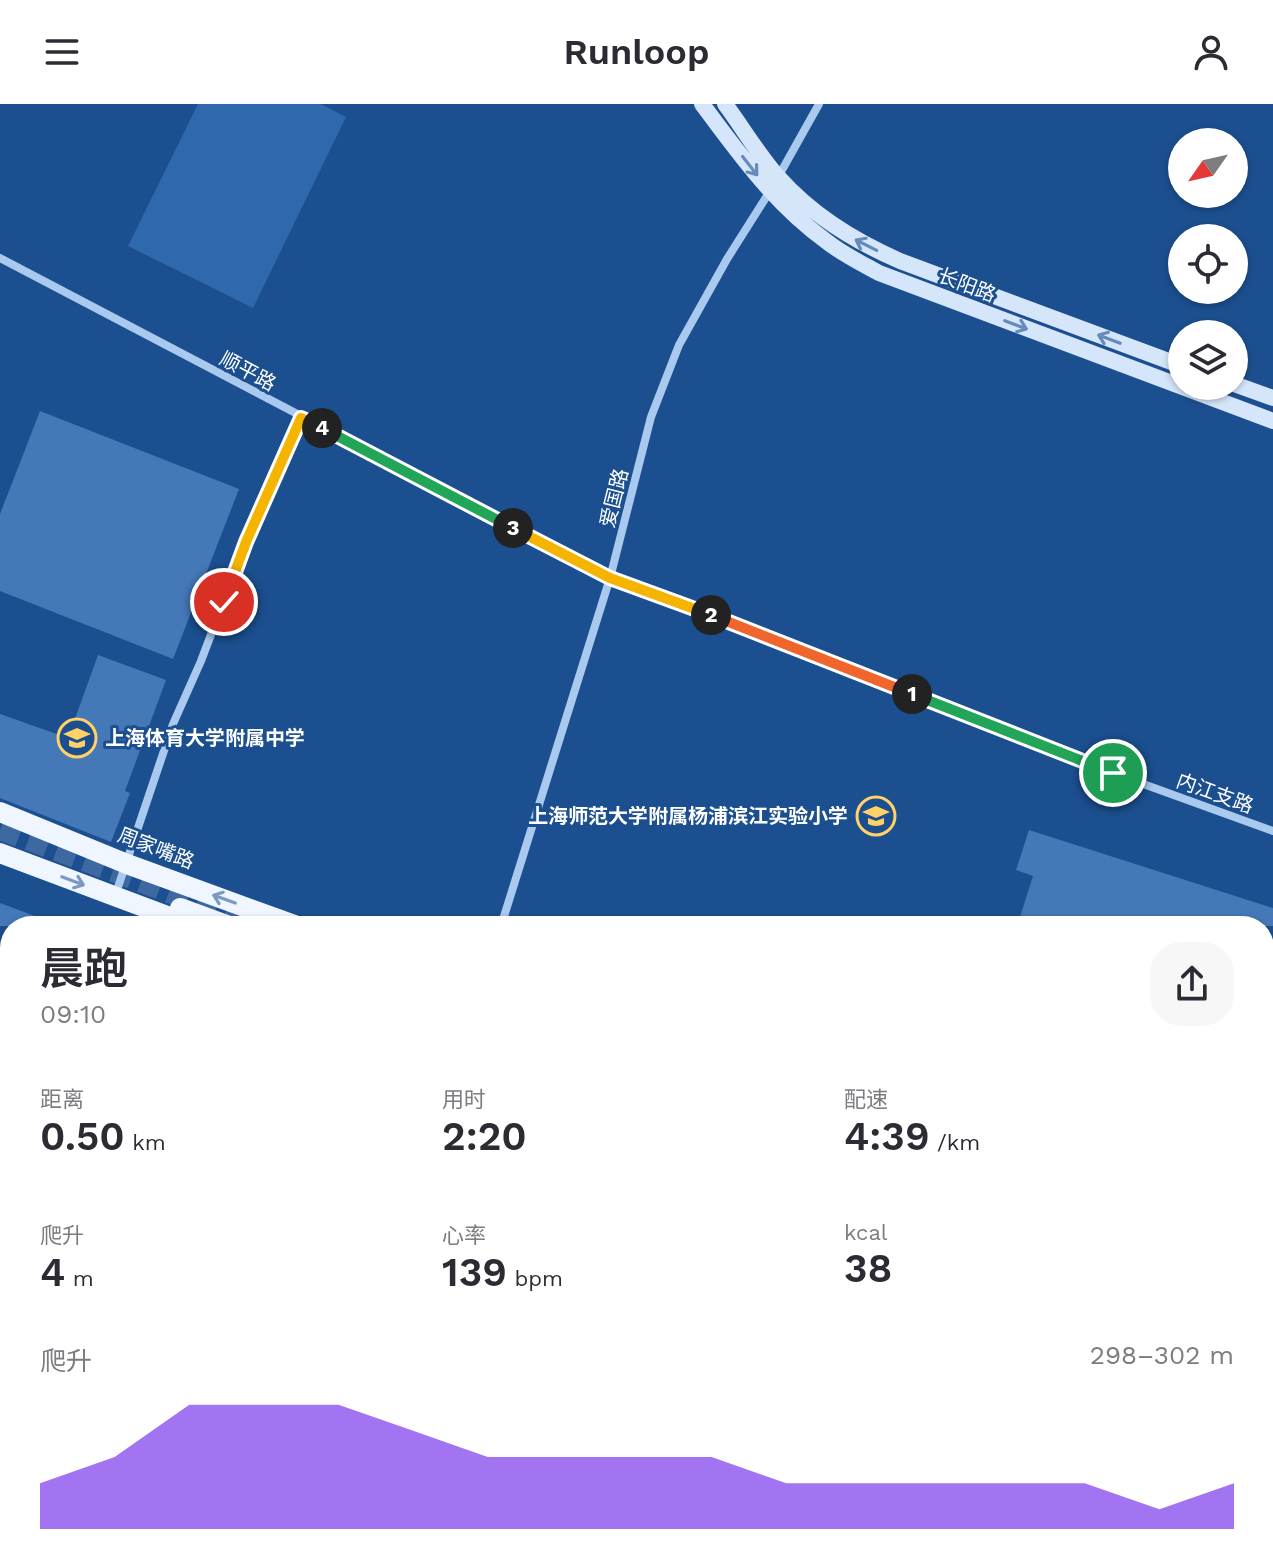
<!DOCTYPE html>
<html lang="zh">
<meta charset="utf-8">
<style>
body{margin:0;font-family:"Work Sans","Noto Sans SC",sans-serif;background:#f7f7f7;color:#2b2b33;height:100vh;display:flex;flex-direction:column;font-size:30px;white-space:nowrap}
*{box-sizing:border-box;margin:0}
p{font-size:26px;color:#7c7c81}
.icon{flex:none;width:44px;height:44px;fill:none;stroke:currentColor;stroke-width:2;stroke-linecap:round;stroke-linejoin:round}
.map{position:relative;flex:1;overflow:hidden}
.side{position:absolute;left:0px;top:812px;width:1274px;height:648px;display:flex;flex-direction:column;background:#fff;border-radius:32px 32px 0 0;box-shadow:0 2px 6px #0004}
.side>*{flex:none}
.needle{width:52px;rotate:236deg}
.fabs{position:absolute;left:1168px;top:24px;display:grid;gap:16px}
.fabs a{display:grid;place-items:center;width:80px;height:80px;border-radius:50%;background:#fff;box-shadow:0 2px 6px #0004;font-size:40px}
.pin{position:absolute;display:grid;place-items:center;width:68px;height:68px;color:#fff;margin:-34px;border:4px solid #fff;border-radius:50%;box-shadow:0 2px 8px #0007}
.km{position:absolute;width:40px;height:40px;margin:-20px;border-radius:50%;background:#222;color:#fff;font-size:22px;line-height:40px;text-align:center}
.round{display:grid;place-items:center;flex:none;width:84px;height:84px;border-radius:32px;background:#f7f7f7}
.head{display:flex;align-items:center;justify-content:space-between;height:136px;padding:0 40px}
h1{font-size:44px;font-weight:600;line-height:60px}
.metrics{display:grid;grid-template-columns:repeat(3,1fr);gap:12px;height:136px;padding:8px 40px}
.metrics div{display:grid;align-content:center}
.metrics b{font-size:40px;font-weight:600}
.metrics small{font-size:22px;font-weight:400}
.metrics p{font-size:22px}
.chart{height:224px;padding:16px 40px}
.chart p{display:flex;justify-content:space-between}
.chart svg{width:100%;height:144px;margin-top:8px;fill:#7c3aed;opacity:.7}
header{display:flex;justify-content:space-between;align-items:center;height:104px;padding:0 40px;background:#fff;font-size:36px;font-weight:600}
.map>svg:first-child{display:block}
.green{fill:#2e69ad}
.building{fill:#4478b7}
.lines{fill:none;stroke-linecap:round;stroke-linejoin:round}
.primary-tunnel{stroke:#3d69a0;stroke-width:20;stroke-dasharray:20 10;stroke-linecap:butt}
.minor{stroke:#a9c9ee;stroke-width:8}
.tertiary{stroke:#a9c9ee;stroke-width:14}
.secondary{stroke:#d6e6fa;stroke-width:16}
.primary{stroke:#f0f6ff;stroke-width:20}
.rail{stroke:#fff;stroke-width:4;stroke-dasharray:14 6;stroke-linecap:butt}
.oneway{stroke:#668bba}
.oneway2{stroke:#7b9ac1}
.split-1-casing{stroke:#fff;stroke-width:16}
.split-2-casing{stroke:#fff;stroke-width:16}
.split-3-casing{stroke:#fff;stroke-width:16}
.split-4-casing{stroke:#fff;stroke-width:16}
.split-5-casing{stroke:#fff;stroke-width:16}
.split-1{stroke:#22a559;stroke-width:10}
.split-2{stroke:#f0652b;stroke-width:10}
.split-3{stroke:#f5b400;stroke-width:10}
.split-4{stroke:#22a559;stroke-width:10}
.split-5{stroke:#f5b400;stroke-width:10}
.labels{text-anchor:middle;stroke-width:6;stroke-linejoin:round;paint-order:stroke}
.street-label{font-size:20px;fill:#fff;stroke:#1b4f8f}
.poi-label{font-size:20px;font-weight:bold;fill:#fff;stroke:#1b4f8f;text-anchor:start}
</style>
<header><svg class="icon" aria-label="menu" viewBox="0 0 24 24"><path d="M4 6h16M4 12h16M4 18h16"/></svg>Runloop<svg class="icon" aria-label="person" viewBox="0 0 24 24"><circle cx="12" cy="8" r="4"/><path d="M4 21q1-7 8-7t8 7"/></svg></header>
<div class="map">
<svg width="1273" height="1460" viewBox="0 0 1273 1460">
<rect width="100%" height="100%" fill="#1b4f8f"/>
<!-- green -->
<path class="green" d="M 198,0 L 321,0 L 346,13 L 253,204 L 128,142 Z"/>
<!-- building -->
<path class="building" d="M 40,307 L 239,385 L 173,555 L 0,487 L 0,410 Z
M 98,551 L 166,576 L 125,687 L 130,689 L 111,738 L 0,694 L 0,610 L 68,634 Z
M 1029,726 L 1273,804 L 1273,822 L 1017,822 L 1033,772 L 1016,766 Z
M 0,799 L 59,821 L 58,822 L 0,822 Z"/>
<g class="lines">
<!-- primary-tunnel -->
<path class="primary-tunnel" d="M 0,726 L 258,822"/>
<!-- minor -->
<path class="minor" d="M 777,75 L 819,0
M 0,154 L 610,474 L 778,536 L 1033,640 L 1273,727
M 115,792 L 173,620 L 201,557 L 246,438 L 301,314
M 501,822 L 610,474 L 651,313 L 679,241 L 727,155 L 770,87"/>
<!-- tertiary -->
<path class="tertiary" d="M 1264,1095 L 1273,1071
M 1030,1460 L 1038,1450"/>
<!-- secondary -->
<path class="secondary" d="M 702,0 C 739,50 775,100 826,137 C 842,150 861,159 879,169 L 1273,317
M 725,0 C 743,24 759,52 779,74 C 813,112 854,137 900,157 L 1182,262
M 1234,280 L 1273,294"/>
<!-- primary -->
<path class="primary" d="M 0,708 L 127,760 L 297,822
M 0,749 L 194,822
M 180,804 L 229,822
M 1264,1177 L 1273,1180
M 1264,1215 L 1273,1219"/>
<!-- rail -->
<path class="rail" d="M 0,980 L 10,978
M 0,1043 L 10,1043
M 0,1142 L 10,1144
M 0,1248 L 10,1252
M 0,1408 L 10,1412
M 116,1450 L 143,1460
M 543,1450 L 570,1460"/>
</g>
<!-- one-way arrows -->
<defs><path id="oneway-shaft" d="M-6 0H5M1.5-3L5.5 0L1.5 3" fill="none" stroke-width="1.6" stroke-linecap="round" stroke-linejoin="round" transform="scale(2)"/></defs>
<g class="oneway">
<use href="#oneway-shaft" transform="translate(750 62) rotate(52)"/>
<use href="#oneway-shaft" transform="translate(866 141) rotate(-153)"/>
<use href="#oneway-shaft" transform="translate(1016 221) rotate(21)"/>
<use href="#oneway-shaft" transform="translate(1109 235) rotate(-159)"/>
</g>
<g class="oneway2">
<use href="#oneway-shaft" transform="translate(73 777) rotate(21)"/>
<use href="#oneway-shaft" transform="translate(224 795) rotate(-160)"/>
</g>
<g class="lines">
<defs>
<path id="split-1" d="M 912,590 L 1113,669"/>
<path id="split-2" d="M 711,511 L 912,590"/>
<path id="split-3" d="M 513,424 L 610,474 L 711,511"/>
<path id="split-4" d="M 322,324 L 513,424"/>
<path id="split-5" d="M 224,498 L 246,438 L 301,314 L 322,324"/>
</defs>
<!-- split-1 casing -->
<use href="#split-1" class="split-1-casing"/>
<!-- split-2 casing -->
<use href="#split-2" class="split-2-casing"/>
<!-- split-3 casing -->
<use href="#split-3" class="split-3-casing"/>
<!-- split-4 casing -->
<use href="#split-4" class="split-4-casing"/>
<!-- split-5 casing -->
<use href="#split-5" class="split-5-casing"/>
<!-- split-1 -->
<use href="#split-1" class="split-1"/>
<!-- split-2 -->
<use href="#split-2" class="split-2"/>
<!-- split-3 -->
<use href="#split-3" class="split-3"/>
<!-- split-4 -->
<use href="#split-4" class="split-4"/>
<!-- split-5 -->
<use href="#split-5" class="split-5"/>
</g>
<!-- icons -->
<defs>
<symbol id="school-ring" viewBox="-11 -11 22 22"><circle r="9.5" fill="#1b4f8f" stroke="#ffd166" stroke-width="1.5"/><path d="M0-5L7-2L0 1L-7-2ZM-4 1L0 2.5L4 1V4Q0 6-4 4Z" fill="#ffd166"/></symbol>
</defs>
<g fill-rule="evenodd">
<use href="#school-ring" x="55" y="612" width="44" height="44"/>
<use href="#school-ring" x="854" y="690" width="44" height="44"/>
</g>
<g class="labels">
<!-- street labels -->
<g class="street-label">
<text transform="translate(967 181) rotate(21)" y="7">长阳路</text>
<text transform="translate(248 267) rotate(28)" y="7">顺平路</text>
<text transform="translate(614 394) rotate(-76)" y="7">爱国路</text>
<text transform="translate(1215 689) rotate(20)" y="7">内江支路</text>
<text transform="translate(156 744) rotate(21)" y="7">周家嘴路</text>
</g>
<!-- poi labels -->
<g class="poi-label">
<text x="105" y="641">上海体育大学附属中学</text>
<text x="848" y="719" text-anchor="end">上海师范大学附属杨浦滨江实验小学</text>
</g>
</g>
</svg>
<div class="fabs">
<a><svg class="needle" viewBox="-14 -14 28 28"><path d="M0-13l5 13h-10z" fill="#e53935"/><path d="M0 13l5-13h-10z" fill="#7c7c81"/></svg></a>
<a><svg class="icon" aria-label="locate" viewBox="0 0 24 24"><circle cx="12" cy="12" r="6"/><path d="M12 2v4M12 18v4M2 12h4M18 12h4"/></svg></a>
<a><svg class="icon" aria-label="layers" viewBox="0 0 24 24"><path d="M12 4l9 5-9 5-9-5zM3 14l9 5 9-5"/></svg></a>
</div>
<div class="pin" style="left:1113px;top:669px;background:#1e9e55"><svg class="icon" aria-label="arrive" viewBox="0 0 24 24"><path d="M6 21V4h12l-3 4 3 4H6"/></svg></div>
<div class="pin" style="left:224px;top:498px;background:#d93025"><svg class="icon" aria-label="check" viewBox="0 0 24 24"><path d="M5 12l5 5 9-10"/></svg></div>
<b class="km" style="left:912px;top:590px">1</b>
<b class="km" style="left:711px;top:511px">2</b>
<b class="km" style="left:513px;top:424px">3</b>
<b class="km" style="left:322px;top:324px">4</b>
<section class="side">
<div class="head"><div><h1>晨跑</h1><p>09:10</p></div><a class="round"><svg class="icon" aria-label="share" viewBox="0 0 24 24"><path d="M12 15V3M7 8l5-5 5 5M5 13v7h14v-7"/></svg></a></div>
<div class="metrics">
<div><p>距离</p><b>0.50<small> km</small></b></div>
<div><p>用时</p><b>2:20</b></div>
<div><p>配速</p><b>4:39<small> /km</small></b></div>
</div>
<div class="metrics">
<div><p>爬升</p><b>4<small> m</small></b></div>
<div><p>心率</p><b>139<small> bpm</small></b></div>
<div><p>kcal</p><b>38</b></div>
</div>
<div class="chart"><p><span>爬升</span>298–302 m</p>
<svg viewBox="0 0 160 44" preserveAspectRatio="none"><path d="M0 44V30L10 22L20 6L30 6L40 6L50 14L60 22L70 22L80 22L90 22L100 30L110 30L120 30L130 30L140 30L150 38L160 30V44z"/></svg>
</div>
</section>
</div>
